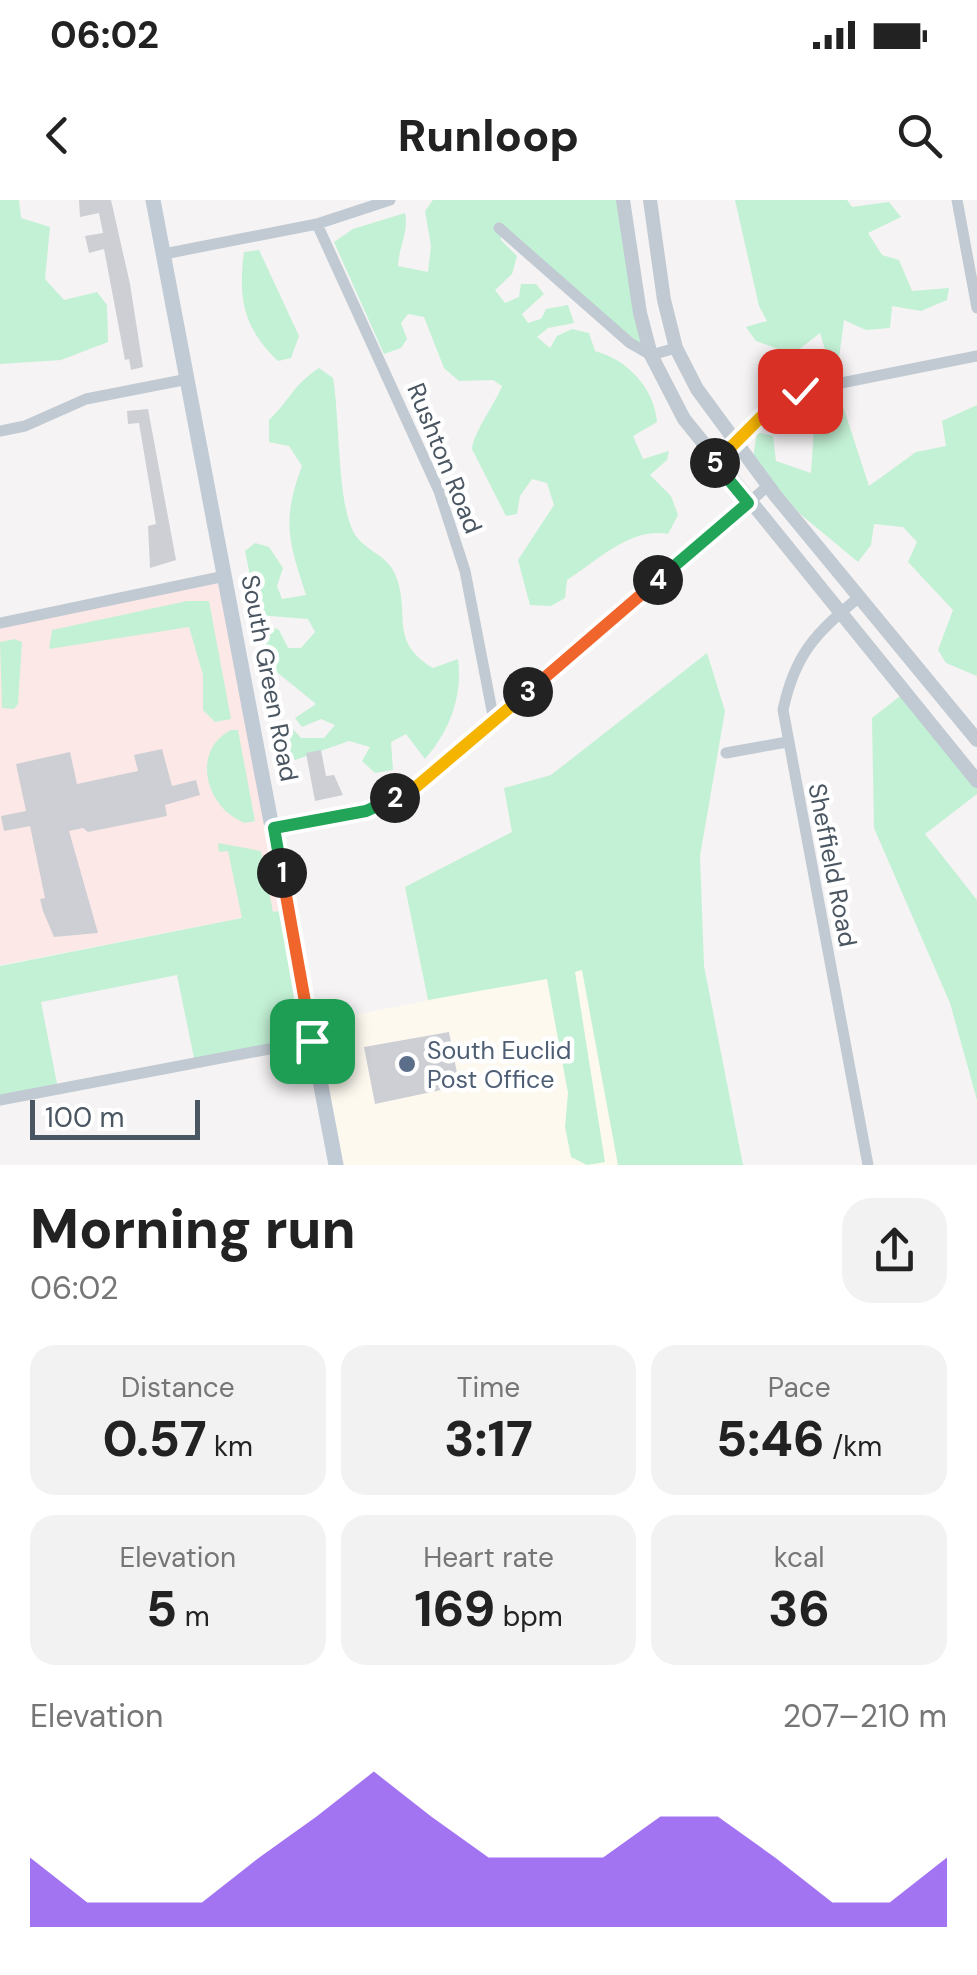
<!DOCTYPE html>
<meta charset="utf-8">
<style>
body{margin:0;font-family:"DM Sans",sans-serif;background:#f2f2f2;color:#222;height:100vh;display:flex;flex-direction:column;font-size:38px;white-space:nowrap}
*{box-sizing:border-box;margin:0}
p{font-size:32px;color:#767676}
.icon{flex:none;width:55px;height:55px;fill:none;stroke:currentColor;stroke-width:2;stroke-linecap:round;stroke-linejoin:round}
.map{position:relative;height:965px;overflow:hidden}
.drawer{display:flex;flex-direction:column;background:#fff;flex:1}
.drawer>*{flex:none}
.scale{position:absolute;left:30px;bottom:25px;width:170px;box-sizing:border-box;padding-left:10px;border:5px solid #4a5661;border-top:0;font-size:28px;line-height:35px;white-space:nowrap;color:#4a5661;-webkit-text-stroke:8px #fff;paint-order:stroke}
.pin{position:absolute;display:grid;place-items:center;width:85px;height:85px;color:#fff;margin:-42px;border-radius:20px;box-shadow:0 5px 15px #0006}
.km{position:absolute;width:50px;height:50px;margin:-25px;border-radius:50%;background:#222;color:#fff;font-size:28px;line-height:50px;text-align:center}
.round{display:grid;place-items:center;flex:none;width:105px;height:105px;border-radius:30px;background:#f2f2f2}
.overview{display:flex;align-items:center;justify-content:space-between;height:170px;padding:0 30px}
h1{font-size:55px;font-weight:800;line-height:75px}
.metrics{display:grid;grid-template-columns:repeat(3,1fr);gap:15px;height:170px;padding:10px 30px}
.metrics div{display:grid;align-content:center;border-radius:25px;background:#f2f2f2;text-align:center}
.metrics b{font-size:50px;font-weight:800}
.metrics small{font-size:28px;font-weight:400}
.metrics p{font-size:28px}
.chart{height:280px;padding:20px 30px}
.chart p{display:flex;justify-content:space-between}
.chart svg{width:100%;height:180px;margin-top:10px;fill:#7c3aed;opacity:.7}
.status{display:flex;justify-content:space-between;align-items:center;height:70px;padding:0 50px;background:#fff;direction:ltr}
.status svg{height:28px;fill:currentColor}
header{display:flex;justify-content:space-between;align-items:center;height:130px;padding:0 30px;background:#fff;font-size:45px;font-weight:800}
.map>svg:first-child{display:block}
.commercial{fill:#fdf9ef}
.medical{fill:#fce8e6}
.green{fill:#c3f1d5}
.building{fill:#cdcfd5}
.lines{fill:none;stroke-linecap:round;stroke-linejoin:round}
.minor{stroke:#c1cad2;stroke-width:11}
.tertiary{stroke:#c1cad2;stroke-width:14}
.secondary{stroke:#c1cbd6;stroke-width:15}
.split-1-casing{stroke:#fff;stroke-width:20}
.split-2-casing{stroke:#fff;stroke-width:20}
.split-3-casing{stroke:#fff;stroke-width:20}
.split-4-casing{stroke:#fff;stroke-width:20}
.split-5-casing{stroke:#fff;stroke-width:20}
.split-6-casing{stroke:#fff;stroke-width:20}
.split-1{stroke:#f0652b;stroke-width:12}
.split-2{stroke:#22a559;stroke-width:12}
.split-3{stroke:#f5b400;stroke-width:12}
.split-4{stroke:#f0652b;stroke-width:12}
.split-5{stroke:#22a559;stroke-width:12}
.split-6{stroke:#f5b400;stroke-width:12}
.service-dot{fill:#5c6f8a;stroke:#fff;stroke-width:4}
.labels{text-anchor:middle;stroke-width:9;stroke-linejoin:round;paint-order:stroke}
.street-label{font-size:25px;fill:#4a5661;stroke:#fff}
.service-label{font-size:25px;fill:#4e5e75;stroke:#fff;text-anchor:start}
</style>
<div class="status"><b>06:02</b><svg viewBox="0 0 49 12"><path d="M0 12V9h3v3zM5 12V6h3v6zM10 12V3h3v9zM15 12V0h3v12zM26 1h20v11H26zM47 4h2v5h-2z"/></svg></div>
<header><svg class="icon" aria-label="back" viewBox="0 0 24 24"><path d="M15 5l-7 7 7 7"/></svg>Runloop<svg class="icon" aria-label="search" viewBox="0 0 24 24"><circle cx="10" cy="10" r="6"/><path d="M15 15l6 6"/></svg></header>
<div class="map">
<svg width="977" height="965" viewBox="0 0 977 965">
<rect width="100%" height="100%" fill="#f5f3f3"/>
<!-- commercial -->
<path class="commercial" d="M 582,770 L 618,965 L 336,965 L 308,824 Z"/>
<!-- medical -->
<path class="medical" d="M 225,376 L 288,709 L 0,765 L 0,423 Z"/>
<!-- green -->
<path class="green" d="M 0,0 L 19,0 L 21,18 L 50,27 L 45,79 L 64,100 L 97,92 L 107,105 L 108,142 L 61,160 L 0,164 Z
M 433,0 L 623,0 L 651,155 L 500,30 L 501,40 L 517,56 L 512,74 L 495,90 L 505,103 L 519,97 L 521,84 L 536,84 L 544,94 L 522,114 L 528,123 L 541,119 L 546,109 L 568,105 L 574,123 L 548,128 L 537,137 L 550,148 L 557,136 L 572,129 L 589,133 L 595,151 C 628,160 654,188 657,222 L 633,236 L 643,259 L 669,251 L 667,260 L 650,275 L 671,296 L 678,315 L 668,334 C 631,327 598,360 567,380 L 565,398 L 551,406 L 530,405 L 518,360 L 554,305 L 547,283 L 532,279 L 520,296 L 517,314 L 506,316 L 472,249 C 473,233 495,204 502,186 L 493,180 L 459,181 L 444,168 L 424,117 L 408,114 L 401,123 L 407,139 L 401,148 L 384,154 L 334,42 L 353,29 L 405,13 C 409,32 399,46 398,66 L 428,72 L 431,46 L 425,11 Z
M 735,0 L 847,0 L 852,7 L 889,2 L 901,17 L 868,33 L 882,55 L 899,60 L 912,91 L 949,88 L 947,100 L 921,111 L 892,106 L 890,128 L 866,130 L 844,120 L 838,166 L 829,163 L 820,133 L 793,154 L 809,167 L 774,188 L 768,173 L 783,168 L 784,151 L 756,141 L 746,127 L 767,121 L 759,106 Z
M 259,50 L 299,136 L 291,158 L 278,161 C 243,127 238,99 244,52 Z
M 319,168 L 333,178 C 340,218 337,299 353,331 C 362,350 387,354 395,374 C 412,414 387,440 433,468 L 458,459 C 463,495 450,531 425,559 L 406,534 L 391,542 L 393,570 L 375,573 L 362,561 L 370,547 L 349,541 L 295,560 C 279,551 279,536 284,519 L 301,538 L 324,538 L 335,525 L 321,519 L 302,527 L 295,518 L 316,504 L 273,469 L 259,421 L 279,430 L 288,448 L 301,448 L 315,432 L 308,419 L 258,415 L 245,351 L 255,343 L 269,347 L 283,368 L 277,386 L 282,399 L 306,395 C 289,341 281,322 302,266 L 289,246 L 269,242 L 269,220 C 291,199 292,186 319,168 Z
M 841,200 L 869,286 L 916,252 L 946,246 L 942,221 L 977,205 L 977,476 L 946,463 L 938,450 L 953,410 L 908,362 L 917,342 L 903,327 L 874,324 L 871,345 L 858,362 L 799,313 L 753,258 L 757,232 L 773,236 L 776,261 L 811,273 L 814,229 L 778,224 L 797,211 Z
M 187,401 L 209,401 L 231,519 L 215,522 L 203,510 L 203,475 L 189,427 L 49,449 L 52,430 Z
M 15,439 L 22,442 L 18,504 L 14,509 L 2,508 L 0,442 Z
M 707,453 L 725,511 L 700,656 L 704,766 L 743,965 L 618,965 L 582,770 L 575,772 L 605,962 L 587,965 L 571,957 L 565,927 L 568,893 L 547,779 L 428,800 L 405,687 L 512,632 L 504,588 L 551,575 Z
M 904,493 L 977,581 L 977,594 L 925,634 L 977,700 L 977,900 L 950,803 L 874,628 L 872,518 Z
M 231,530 L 238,530 L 255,621 L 245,623 C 206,609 190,551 231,530 Z
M 218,643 L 261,651 L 273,712 L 288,709 L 311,841 L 195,863 L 177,775 L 41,802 L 58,889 L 0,900 L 0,766 L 242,718 L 228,651 L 219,652 Z"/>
<!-- building -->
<path class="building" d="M 79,0 L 111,0 L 130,84 L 143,167 L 131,170 L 129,159 L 125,160 L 104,49 L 89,53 L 85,36 L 103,33 L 99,13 L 80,17 Z
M 148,209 L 176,360 L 150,368 L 148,326 L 156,324 L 139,223 L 128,224 L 127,211 Z
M 162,549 L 172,586 L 196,580 L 200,595 L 165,605 L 167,616 L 88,632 L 83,628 L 69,631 L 98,733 L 54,737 L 43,711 L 40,699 L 45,698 L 30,626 L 4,631 L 1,616 L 26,611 L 16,564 L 70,552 L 77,584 L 138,571 L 134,555 Z
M 321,550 L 326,576 L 334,575 L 343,595 L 315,601 L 306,553 Z
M 449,832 L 457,873 L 452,873 L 455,887 L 375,904 L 364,847 Z"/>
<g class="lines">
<!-- minor -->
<path class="minor" d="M 957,0 L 977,108
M 317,24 L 439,291 L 465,371 L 494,521
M 499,28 L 630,143 L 651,155 L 676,148
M 164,54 L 317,24 L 390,0
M 0,231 L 25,226 L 86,199 L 188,179
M 714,262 L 762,217 L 801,191 L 977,156
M 858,398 C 815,434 795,454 783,510 L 868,965
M 0,423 L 225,376
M 726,553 L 787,542
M 274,628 L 365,611 L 409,592 L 768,286
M 0,900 L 311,841"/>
<!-- tertiary -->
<path class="tertiary" d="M 623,0 L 640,113 L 651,155 L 684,219 L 977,581
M 650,0 L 664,100 L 676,148 L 697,189 L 775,295 L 977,540"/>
<!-- secondary -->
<path class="secondary" d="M 153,0 L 336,965"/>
</g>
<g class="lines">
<defs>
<path id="split-1" d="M 282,673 L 312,841"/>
<path id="split-2" d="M 282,673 L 274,628 L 366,611 L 395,598"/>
<path id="split-3" d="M 395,598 L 410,592 L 528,492"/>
<path id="split-4" d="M 528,492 L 658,380"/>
<path id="split-5" d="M 658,380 L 748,303 L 715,263"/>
<path id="split-6" d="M 715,263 L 762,216 L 800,191"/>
</defs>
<!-- split-1 casing -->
<use href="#split-1" class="split-1-casing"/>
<!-- split-2 casing -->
<use href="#split-2" class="split-2-casing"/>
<!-- split-3 casing -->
<use href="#split-3" class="split-3-casing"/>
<!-- split-4 casing -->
<use href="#split-4" class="split-4-casing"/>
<!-- split-5 casing -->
<use href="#split-5" class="split-5-casing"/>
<!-- split-6 casing -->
<use href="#split-6" class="split-6-casing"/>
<!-- split-1 -->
<use href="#split-1" class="split-1"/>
<!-- split-2 -->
<use href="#split-2" class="split-2"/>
<!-- split-3 -->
<use href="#split-3" class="split-3"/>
<!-- split-4 -->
<use href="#split-4" class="split-4"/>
<!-- split-5 -->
<use href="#split-5" class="split-5"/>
<!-- split-6 -->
<use href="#split-6" class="split-6"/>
</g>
<!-- markers -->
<circle class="service-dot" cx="407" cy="864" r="10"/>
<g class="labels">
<!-- street labels -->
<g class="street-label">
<text transform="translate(445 258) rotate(68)" y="9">Rushton Road</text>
<text transform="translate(270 478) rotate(79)" y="9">South Green Road</text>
<text transform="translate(833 665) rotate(79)" y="9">Sheffield Road</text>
</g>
<!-- service labels -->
<g class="service-label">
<text x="427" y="859">South Euclid<tspan x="427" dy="29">Post Office</tspan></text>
</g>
</g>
</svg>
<div class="scale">100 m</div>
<div class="pin" style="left:312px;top:841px;background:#1e9e55"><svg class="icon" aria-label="arrive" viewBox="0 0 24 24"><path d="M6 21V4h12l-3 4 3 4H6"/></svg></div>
<div class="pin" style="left:800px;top:191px;background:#d93025"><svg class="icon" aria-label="check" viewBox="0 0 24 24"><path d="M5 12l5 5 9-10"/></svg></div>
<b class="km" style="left:282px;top:673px">1</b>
<b class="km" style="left:395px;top:598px">2</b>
<b class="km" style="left:528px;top:492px">3</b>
<b class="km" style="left:658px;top:380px">4</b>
<b class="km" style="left:715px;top:263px">5</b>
</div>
<section class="drawer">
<div class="overview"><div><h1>Morning run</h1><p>06:02</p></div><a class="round"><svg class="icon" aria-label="share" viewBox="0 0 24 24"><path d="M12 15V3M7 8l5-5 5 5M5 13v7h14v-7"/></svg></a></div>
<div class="metrics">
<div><p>Distance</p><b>0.57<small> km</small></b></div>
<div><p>Time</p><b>3:17</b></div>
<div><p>Pace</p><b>5:46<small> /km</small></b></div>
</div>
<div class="metrics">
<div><p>Elevation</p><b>5<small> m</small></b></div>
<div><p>Heart rate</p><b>169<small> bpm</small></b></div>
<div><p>kcal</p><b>36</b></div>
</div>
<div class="chart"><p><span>Elevation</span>207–210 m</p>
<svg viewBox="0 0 160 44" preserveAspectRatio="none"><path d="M0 44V27L10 38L20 38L30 38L40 27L50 17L60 6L70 17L80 27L90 27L100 27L110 17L120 17L130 27L140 38L150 38L160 27V44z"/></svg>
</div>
</section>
